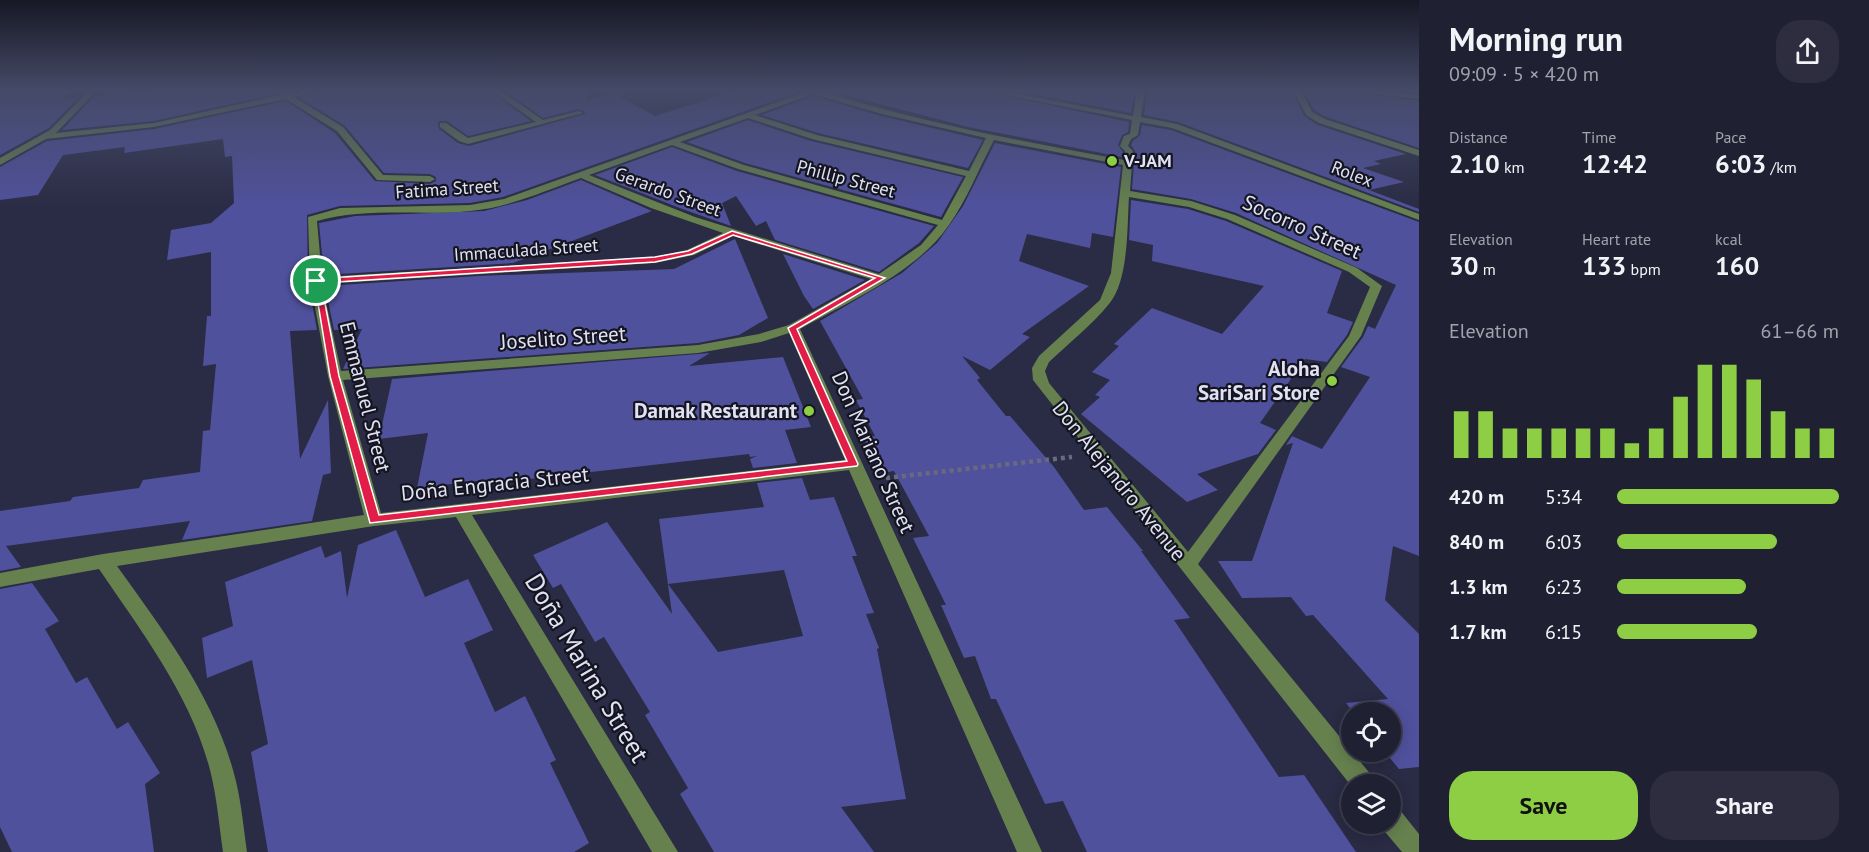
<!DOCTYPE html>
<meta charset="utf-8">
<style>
body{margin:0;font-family:"PT Sans",sans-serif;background:#2d2d3f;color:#f1f3f6;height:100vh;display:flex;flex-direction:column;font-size:22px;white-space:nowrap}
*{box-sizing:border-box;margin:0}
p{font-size:20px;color:#a2a3ac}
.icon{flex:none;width:33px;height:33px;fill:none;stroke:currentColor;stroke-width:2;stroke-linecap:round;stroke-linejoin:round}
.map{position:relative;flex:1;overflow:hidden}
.panel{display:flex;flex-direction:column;background:#202033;width:450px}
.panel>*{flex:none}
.fabs{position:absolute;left:1341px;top:702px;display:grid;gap:12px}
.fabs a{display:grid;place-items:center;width:60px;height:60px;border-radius:50%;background:#202033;box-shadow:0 3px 15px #0003,0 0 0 2px #3d3e4e;font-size:30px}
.pin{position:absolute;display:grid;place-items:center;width:51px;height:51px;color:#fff;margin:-26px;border:3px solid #fff;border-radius:50%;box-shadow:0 2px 6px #0007}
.round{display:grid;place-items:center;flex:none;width:63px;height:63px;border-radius:24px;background:#2d2d3f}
.headline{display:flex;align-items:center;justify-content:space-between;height:102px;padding:0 30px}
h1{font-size:33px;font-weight:700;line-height:45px}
.metrics{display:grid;grid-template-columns:repeat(3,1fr);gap:9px;height:102px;padding:6px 30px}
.metrics div{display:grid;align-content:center}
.metrics b{font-size:26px;font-weight:700}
.metrics small{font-size:16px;font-weight:400}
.metrics p{font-size:16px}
.chart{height:168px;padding:12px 30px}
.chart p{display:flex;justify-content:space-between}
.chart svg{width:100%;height:108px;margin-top:6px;stroke:#8dce44;stroke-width:6}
.action{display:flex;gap:12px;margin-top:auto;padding:12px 30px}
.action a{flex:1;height:69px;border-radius:24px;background:#8dce44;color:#111;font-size:24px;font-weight:700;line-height:69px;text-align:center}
.action a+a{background:#2d2d3f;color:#f1f3f6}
ul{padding:0 30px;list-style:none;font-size:20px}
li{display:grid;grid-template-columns:96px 72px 1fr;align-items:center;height:45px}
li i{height:15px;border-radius:8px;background:#8dce44}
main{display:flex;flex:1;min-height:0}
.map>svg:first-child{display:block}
.building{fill:#50519d;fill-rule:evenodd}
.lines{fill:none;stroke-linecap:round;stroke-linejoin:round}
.path{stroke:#686a80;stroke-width:4.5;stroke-dasharray:4 4;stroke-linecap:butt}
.minor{fill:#66814e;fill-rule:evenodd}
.route{fill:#e11d48;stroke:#fff;stroke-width:1.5;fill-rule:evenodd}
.poi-dot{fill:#8dce44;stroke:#141520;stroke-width:2}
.labels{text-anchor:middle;stroke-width:4.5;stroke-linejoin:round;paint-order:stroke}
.far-poi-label{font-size:18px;font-weight:bold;fill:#e0e2f3;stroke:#141520;text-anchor:start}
.far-street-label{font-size:18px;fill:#e0e2f3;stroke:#141520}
.street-label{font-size:21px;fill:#e0e2f3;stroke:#141520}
.poi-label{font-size:21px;font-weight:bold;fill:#e0e2f3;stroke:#141520;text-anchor:end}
.near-street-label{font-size:26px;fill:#e0e2f3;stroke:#141520}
</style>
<main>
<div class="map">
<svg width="1419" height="852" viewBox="0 0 1419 852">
<rect width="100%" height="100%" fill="#2a2b44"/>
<!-- building -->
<path class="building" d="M 26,89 L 70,89 L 62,100 L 78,98 L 49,128 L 0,155 L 0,91 Z
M 170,89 L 302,89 L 284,90 L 280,93 L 154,121 L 62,130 L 94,97 Z
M 326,89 L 487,89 L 531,121 L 468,136 L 447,121 L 438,121 L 439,129 L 458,143 L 469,146 L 585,114 L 584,111 L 578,109 L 543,118 L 503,89 L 585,89 L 587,100 L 615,94 L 655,116 L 741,89 L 801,91 L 503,197 L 470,203 L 340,206 L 307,215 L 308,281 L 317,330 L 290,331 L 300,459 L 328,400 L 331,473 L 323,475 L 312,521 L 182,540 L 190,521 L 6,546 L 21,567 L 0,571 L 0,511 L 70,501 L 73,497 L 139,488 L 143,480 L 200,472 L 203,431 L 210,430 L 216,364 L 203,366 L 207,316 L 211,316 L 211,252 L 167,260 L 171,230 L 211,223 L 234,203 L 232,156 L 225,157 L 223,139 L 124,153 L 125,147 L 63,155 L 38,195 L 0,200 L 0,167 L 47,141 L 154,129 L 286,101 L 335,133 L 375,181 L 430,184 L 436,181 L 436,177 L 430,174 L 384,173 L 345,126 L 300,98 Z
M 823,89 L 974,89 L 1129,122 L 1128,132 L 1122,135 L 1118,145 L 1123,152 L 1122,157 L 968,127 Z
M 1007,89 L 1135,89 L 1131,113 Z
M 1147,89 L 1291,89 L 1304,116 L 1318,125 L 1406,154 L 1374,161 L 1381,164 L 1363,168 L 1404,182 L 1369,190 L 1419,209 L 1419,212 L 1178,122 L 1144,115 Z
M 1303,89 L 1324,89 L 1419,101 L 1419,148 L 1326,117 L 1314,110 Z
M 813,96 L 881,116 L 983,140 L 968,168 L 818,133 L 762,115 Z
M 748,120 L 811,141 L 963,177 L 941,217 L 745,163 L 687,142 Z
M 1142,125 L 1171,130 L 1419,222 L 1419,556 L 1393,546 L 1385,600 L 1419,634 L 1419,767 L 1399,769 L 1385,752 L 1390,752 L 1390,712 L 1353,712 L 1346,703 L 1388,699 L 1313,615 L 1306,616 L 1291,597 L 1242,598 L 1218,561 L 1252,561 L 1293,443 L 1286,445 L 1292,436 L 1322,449 L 1370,377 L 1341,367 L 1363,337 L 1368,326 L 1375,329 L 1396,285 L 1236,213 L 1191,199 L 1132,189 L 1135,151 L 1131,145 L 1133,141 L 1140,135 Z
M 995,143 L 1121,167 L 1113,237 L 1092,233 L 1090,248 L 1027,234 L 1019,261 L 1089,286 L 1022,334 L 1030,337 L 990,370 L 962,356 L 980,378 L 977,380 L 1006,416 L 1010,416 L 1054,467 L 1084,510 L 1107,507 L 1143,551 L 1141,551 L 1190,618 L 1174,620 L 1279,777 L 1304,775 L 1356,852 L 1087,852 L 1063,801 L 1045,804 L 996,699 L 991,699 L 975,656 L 964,658 L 941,605 L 946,605 L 913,538 L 929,536 L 894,471 L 882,473 L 863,438 L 875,436 L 856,400 L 863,399 L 820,321 L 902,273 L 937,243 L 963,206 Z
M 672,147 L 737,171 L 934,226 L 919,243 L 879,272 L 775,240 L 766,221 L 756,226 L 736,196 L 722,203 L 731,226 L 685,210 L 595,175 Z
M 581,180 L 652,211 L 513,263 L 324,275 L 319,223 L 355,216 L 484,211 L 527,200 Z
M 1131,200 L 1188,209 L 1226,221 L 1342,271 L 1327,313 L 1353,322 L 1347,335 L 1327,362 L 1305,359 L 1260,423 L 1276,430 L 1258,454 L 1197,474 L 1218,490 L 1187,502 L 1081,414 L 1100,397 L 1095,395 L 1110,380 L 1092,372 L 1119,346 L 1114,344 L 1152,308 L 1222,334 L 1264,286 L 1152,261 L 1153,245 L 1129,240 Z
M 735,239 L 768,318 L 739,335 L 698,343 L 343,369 L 362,329 L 334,330 L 325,286 L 478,276 L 674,269 Z
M 783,254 L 865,280 L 813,309 L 804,296 Z
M 710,353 L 689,366 L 783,357 L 811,427 L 785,430 L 797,463 L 753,468 L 750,459 L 757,456 L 750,457 L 749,454 L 485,484 L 485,480 L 417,488 L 428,433 L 379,439 L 392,379 Z
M 802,478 L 810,500 L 834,497 L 857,556 L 852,556 L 874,613 L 866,614 L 879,648 L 877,649 L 906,799 L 841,807 L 874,852 L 714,852 L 680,794 L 688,788 L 645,715 L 650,712 L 604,637 L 595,642 L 561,584 L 553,588 L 533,555 L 607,522 L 672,614 L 659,519 L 764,507 L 757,483 ZM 784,570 L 803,636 L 718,652 L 668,584 Z
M 396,530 L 425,597 L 468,579 L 493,630 L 464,643 L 495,712 L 525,696 L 556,760 L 550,763 L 589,843 L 574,852 L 268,852 L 251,752 L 268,744 L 252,660 L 207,678 L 202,638 L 233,626 L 225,582 L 321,546 L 325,558 L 341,551 L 347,598 L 358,545 Z
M 32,583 L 59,621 L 45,629 L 76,683 L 87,677 L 117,729 L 128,722 L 160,773 L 145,784 L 154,852 L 12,852 L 0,827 L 0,589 Z"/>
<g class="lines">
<!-- path -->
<path class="path" d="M 886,478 L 1072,457"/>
<!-- minor -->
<path class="minor" d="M 91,89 L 98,89 L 56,133 L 154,123 L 281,95 L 284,92 C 292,95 313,89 324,89 L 294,97 L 343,127 L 383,175 L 430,176 L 435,179 L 430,182 L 377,180 L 337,131 L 286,99 L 154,127 L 46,139 L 0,165 L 0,158 L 50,130 Z
M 489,89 L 498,89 L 543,120 L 579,111 L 583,113 L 468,144 L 459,141 L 440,127 L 440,123 L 446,123 L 468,138 L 536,122 Z
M 802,89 L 814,89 C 915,121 1019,141 1124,160 L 1125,151 L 1120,146 L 1124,136 L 1130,134 L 1132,120 L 976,89 L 993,89 L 1133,116 L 1137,89 L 1145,89 L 1141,117 L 1177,124 L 1419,214 L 1419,220 L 1172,128 L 1140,122 L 1138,135 L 1131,139 L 1128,146 L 1133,151 L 1130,191 L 1191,201 L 1235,215 L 1357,268 L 1382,286 L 1361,336 L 1198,564 L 1372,776 L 1375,784 L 1352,784 L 1352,787 L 1033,380 L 1032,368 L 1039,356 L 1100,300 L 1111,273 L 1123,165 L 994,140 C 979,168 967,200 949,225 C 917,272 848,302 800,329 L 1042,852 L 1017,852 L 849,470 L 472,515 L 678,852 L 652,852 L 456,517 L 374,526 L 117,566 C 162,629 212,694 233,770 C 241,797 243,825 247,852 L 223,852 C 219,825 217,797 210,770 C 191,696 141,631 99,569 L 0,587 L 0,573 L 103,554 L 364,515 L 328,376 L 310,281 L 308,217 L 340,208 L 470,205 L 504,199 L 806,92 ZM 813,94 L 882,114 L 986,138 L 969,171 L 817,135 L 755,115 ZM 748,118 L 812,139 L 966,176 L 942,220 L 744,165 L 680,142 ZM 672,145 L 738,169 L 938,225 L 921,245 L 879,274 L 695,217 L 589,175 ZM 581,178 L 651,208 L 723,233 L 687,250 L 655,257 L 322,277 L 317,221 C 366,207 419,216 470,211 C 508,208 544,191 581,178 ZM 1129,197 L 1189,207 L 1227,219 L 1349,272 L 1370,287 L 1349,336 L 1188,552 L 1049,383 L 1045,371 L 1049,362 C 1069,343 1092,325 1109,304 C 1129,280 1127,227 1129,197 ZM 733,236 L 871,279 L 789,325 L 759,334 L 698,345 L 341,371 L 322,284 L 655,263 L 694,255 ZM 789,333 L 845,460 L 381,513 L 343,380 L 698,353 L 761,342 Z
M 1293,89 L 1300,89 L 1312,112 L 1325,119 L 1419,150 L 1419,156 L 1319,123 L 1306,115 Z
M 1326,89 L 1359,89 L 1419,95 L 1419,99 Z
M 1390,806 L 1399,809 L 1419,834 L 1419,852 L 1402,852 L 1381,827 L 1380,824 L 1390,824 Z"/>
</g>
<!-- sky -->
<linearGradient id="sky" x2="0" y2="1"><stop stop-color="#171825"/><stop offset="0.43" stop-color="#444a67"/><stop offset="1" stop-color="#444a67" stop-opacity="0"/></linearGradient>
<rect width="1419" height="209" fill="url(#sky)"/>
<!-- route -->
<path class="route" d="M 732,231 L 885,278 L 797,329 L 858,464 L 857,466 L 370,523 L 330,376 L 314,279 L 655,257 L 688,251 ZM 733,235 L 875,278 L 788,328 L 847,461 L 379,515 L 339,376 L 321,283 L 655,262 L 692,254 Z"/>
<!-- markers -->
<g class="poi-dot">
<circle cx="1112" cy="161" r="6"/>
<circle cx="1332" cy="381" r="6"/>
<circle cx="809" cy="411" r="6"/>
</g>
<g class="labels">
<!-- far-poi labels -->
<g class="far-poi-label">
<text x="1124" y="167">V-JAM</text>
</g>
<!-- far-street labels -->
<g class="far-street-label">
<text transform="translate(1352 174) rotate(21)" y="6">Rolex</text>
<text transform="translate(846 179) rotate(15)" y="6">Phillip Street</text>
<text transform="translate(447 189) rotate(-4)" y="6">Fatima Street</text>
<text transform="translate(668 192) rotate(20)" y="6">Gerardo Street</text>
<text transform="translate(526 250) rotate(-4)" y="6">Immaculada Street</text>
</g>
<!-- street labels -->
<g class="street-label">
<text transform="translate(1302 227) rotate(24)" y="7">Socorro Street</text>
<text transform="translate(563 338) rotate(-4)" y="7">Joselito Street</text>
<text transform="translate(365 397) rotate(76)" y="7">Emmanuel Street</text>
<text transform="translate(873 452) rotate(66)" y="7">Don Mariano Street</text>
<text transform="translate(1119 481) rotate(51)" y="7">Don Alejandro Avenue</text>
<text transform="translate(495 484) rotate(-6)" y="7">Doña Engracia Street</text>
</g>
<!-- poi labels -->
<g class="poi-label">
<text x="1320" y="376">Aloha<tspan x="1320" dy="24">SariSari Store</tspan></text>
<text x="797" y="418">Damak Restaurant</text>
</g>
<!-- near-street labels -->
<g class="near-street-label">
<text transform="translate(587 668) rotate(59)" y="9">Doña Marina Street</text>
</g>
</g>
</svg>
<div class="fabs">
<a><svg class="icon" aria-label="locate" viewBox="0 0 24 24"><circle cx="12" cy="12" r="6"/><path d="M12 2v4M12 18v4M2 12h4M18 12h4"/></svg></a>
<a><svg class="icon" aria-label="layers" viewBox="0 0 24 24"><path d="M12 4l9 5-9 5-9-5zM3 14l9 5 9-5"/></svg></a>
</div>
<div class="pin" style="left:316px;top:281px;background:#1e9e55"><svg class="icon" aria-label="arrive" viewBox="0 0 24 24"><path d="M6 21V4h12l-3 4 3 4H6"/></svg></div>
</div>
<section class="panel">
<div class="headline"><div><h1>Morning run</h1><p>09:09 · 5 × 420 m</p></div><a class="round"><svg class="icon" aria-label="share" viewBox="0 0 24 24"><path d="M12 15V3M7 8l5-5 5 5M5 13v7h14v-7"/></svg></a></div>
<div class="metrics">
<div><p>Distance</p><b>2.10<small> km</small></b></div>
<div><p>Time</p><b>12:42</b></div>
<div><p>Pace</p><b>6:03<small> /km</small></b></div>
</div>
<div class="metrics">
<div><p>Elevation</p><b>30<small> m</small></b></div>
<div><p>Heart rate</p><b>133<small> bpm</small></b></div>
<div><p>kcal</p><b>160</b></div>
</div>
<div class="chart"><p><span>Elevation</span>61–66 m</p>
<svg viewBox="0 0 160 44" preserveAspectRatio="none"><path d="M5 44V25M15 44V25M25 44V32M35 44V32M45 44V32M55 44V32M65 44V32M75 44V38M85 44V32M95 44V19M105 44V6M115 44V6M125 44V12M135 44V25M145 44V32M155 44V32"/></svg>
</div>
<ul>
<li><b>420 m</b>5:34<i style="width:100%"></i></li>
<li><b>840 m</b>6:03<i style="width:72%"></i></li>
<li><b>1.3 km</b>6:23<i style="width:58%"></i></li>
<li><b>1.7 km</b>6:15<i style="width:63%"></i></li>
</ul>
<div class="action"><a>Save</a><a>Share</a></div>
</section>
</main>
